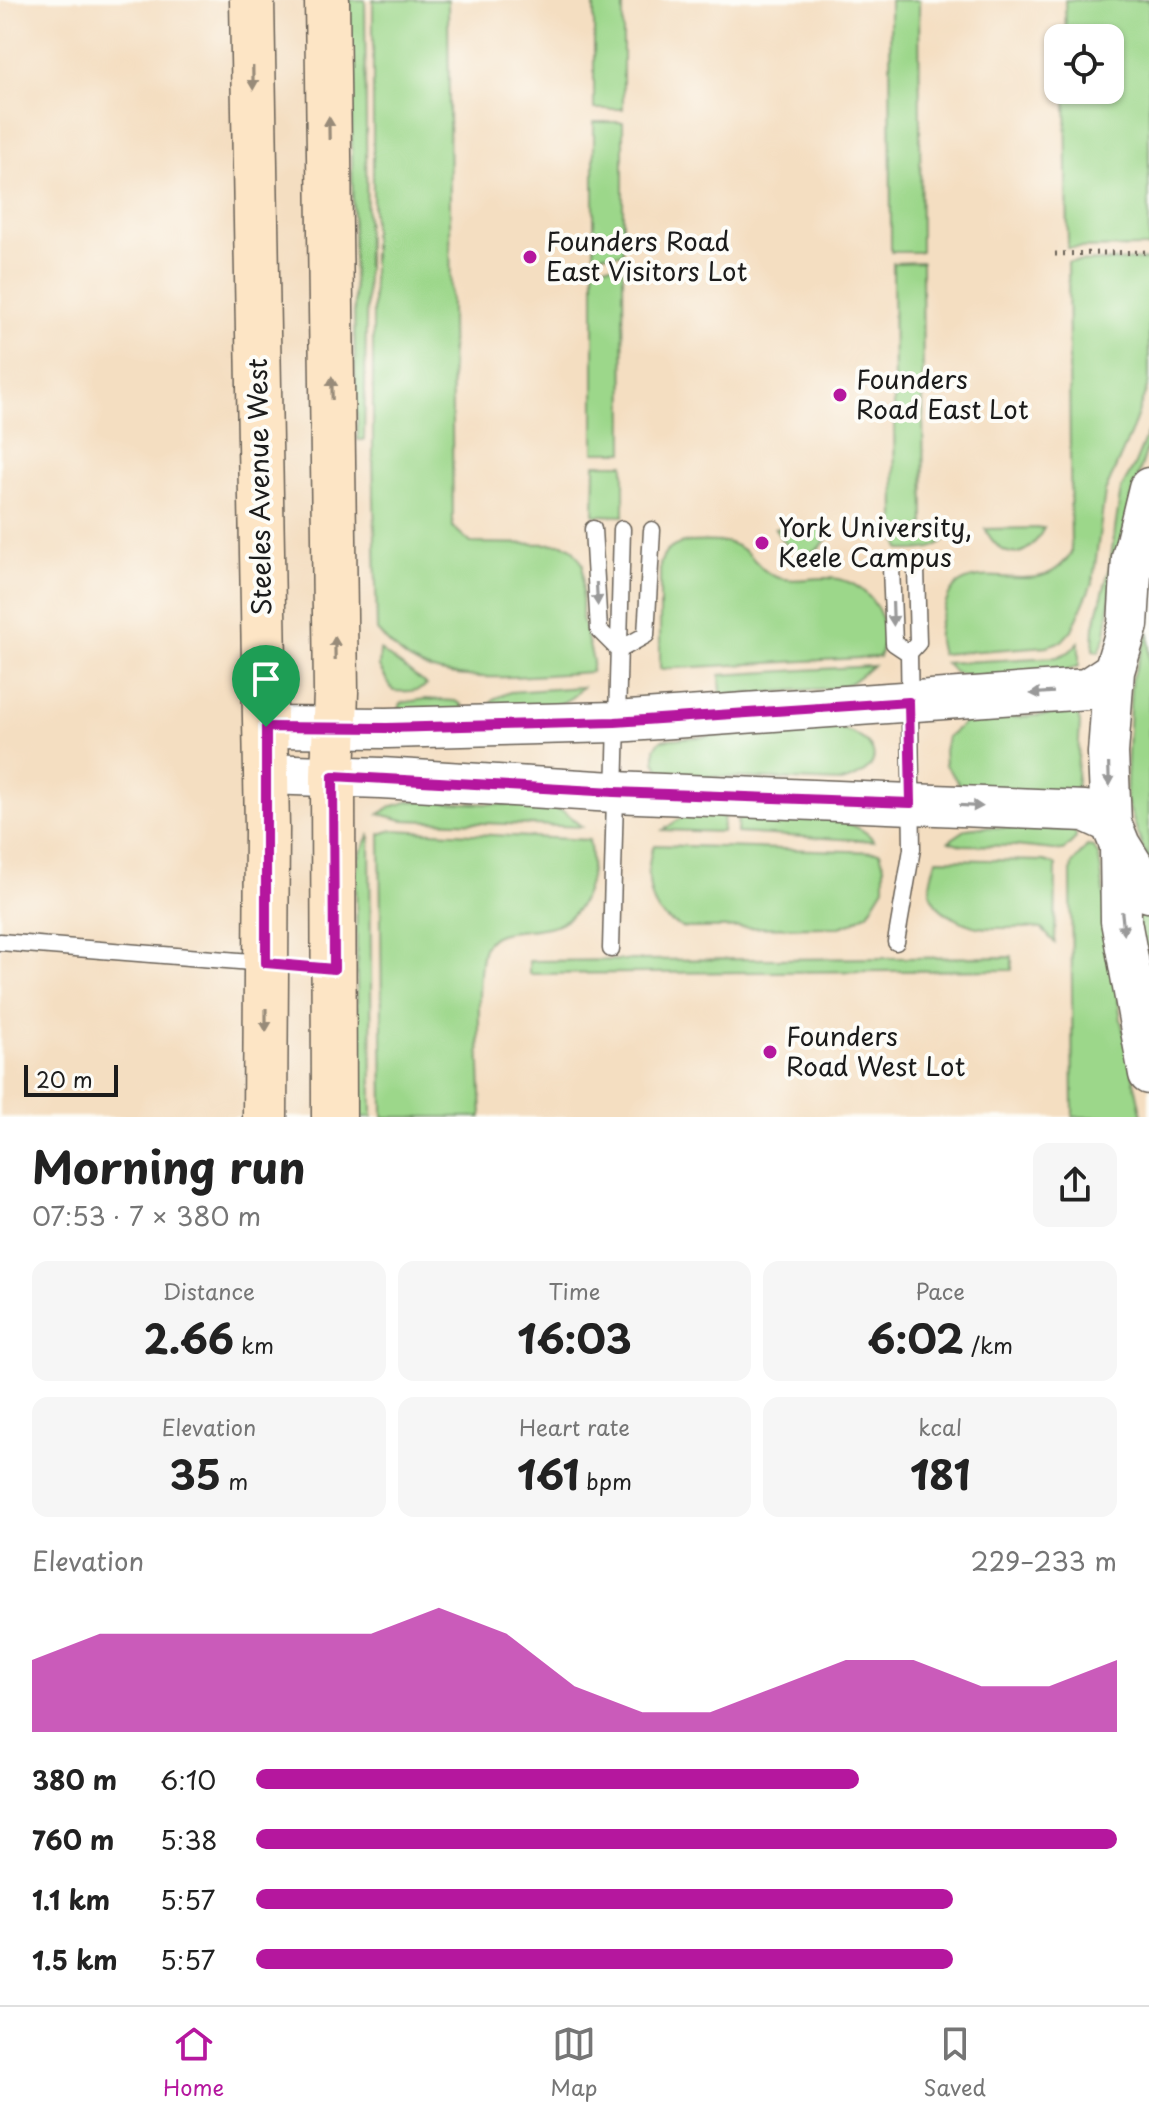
<!DOCTYPE html>
<meta charset="utf-8">
<style>
body{margin:0;font-family:"Playpen Sans",sans-serif;background:#f6f6f6;color:#222;height:100vh;display:flex;flex-direction:column;font-size:30px;white-space:nowrap}
*{box-sizing:border-box;margin:0}
p{font-size:26px;color:#767676}
.icon{flex:none;width:44px;height:44px;fill:none;stroke:currentColor;stroke-width:2;stroke-linecap:round;stroke-linejoin:round}
.map{position:relative;height:1117px;overflow:hidden}
.sheet{display:flex;flex-direction:column;background:#fff;flex:1}
.sheet>*{flex:none}
.buttons{position:absolute;left:1044px;top:24px;display:grid;gap:16px}
.buttons a{display:grid;place-items:center;width:80px;height:80px;border-radius:16px;background:#fff;box-shadow:0 2px 6px #0004;font-size:40px}
.scale{position:absolute;left:24px;bottom:20px;width:94px;box-sizing:border-box;padding-left:8px;border:4px solid #1c1c1c;border-top:0;font-size:22px;line-height:28px;white-space:nowrap;color:#1c1c1c;-webkit-text-stroke:6px #fdfcf7;paint-order:stroke}
.pin{position:absolute;display:grid;place-items:center;width:68px;height:68px;color:#fff;margin:-82px -34px;border-radius:50% 50% 50% 0;rotate:-45deg;box-shadow:0 0 8px #0007}
.pin .icon{rotate:45deg}
.round{display:grid;place-items:center;flex:none;width:84px;height:84px;border-radius:16px;background:#f6f6f6}
.overview{display:flex;align-items:center;justify-content:space-between;height:136px;padding:0 32px}
h1{font-size:44px;font-weight:700;line-height:60px}
.stats{display:grid;grid-template-columns:repeat(3,1fr);gap:12px;height:136px;padding:8px 32px}
.stats div{display:grid;align-content:center;border-radius:16px;background:#f6f6f6;text-align:center}
.stats b{font-size:40px;font-weight:700}
.stats small{font-size:22px;font-weight:400}
.stats p{font-size:22px}
.chart{height:224px;padding:16px 32px}
.chart p{display:flex;justify-content:space-between}
.chart svg{width:100%;height:144px;margin-top:8px;fill:#b5179e;opacity:.7}
ul{padding:0 32px;list-style:none;font-size:26px}
li{display:grid;grid-template-columns:128px 96px 1fr;align-items:center;height:60px}
li i{height:20px;border-radius:10px;background:#b5179e}
.tab-bar{display:flex;justify-content:space-around;align-items:center;height:112px;border-top:2px solid #e0e0e0;background:#fff;font-size:22px;color:#767676}
.tab-bar a{display:grid;justify-items:center;gap:4px}
.tab-bar .selected{color:#b5179e}
.map>svg:first-child{display:block}
.green{fill:#9cd78a;stroke:#5c7a53;stroke-width:2}
.lines{fill:none;stroke-linecap:round;stroke-linejoin:round}
.service-casing{stroke:#686056;stroke-width:19}
.tertiary-casing{stroke:#686056;stroke-width:43}
.secondary-casing{stroke:#686056;stroke-width:47}
.path{stroke:#686056;stroke-width:5;stroke-dasharray:2 6;stroke-linecap:butt}
.service{stroke:#fff;stroke-width:16}
.tertiary{stroke:#fff;stroke-width:40}
.secondary{stroke:#fde5c5;stroke-width:44}
.oneway{fill:#988b79}
.oneway2{fill:#999}
.route-casing{stroke:#fff;stroke-width:16}
.route{stroke:#b5179e;stroke-width:10}
.poi-dot{fill:#b5179e;stroke:#fdfcf7;stroke-width:3}
.labels{text-anchor:middle;stroke-width:8;stroke-linejoin:round;paint-order:stroke}
.poi-label{font-size:26px;fill:#1c1c1c;stroke:#fdfcf7;text-anchor:start}
.street-label{font-size:26px;fill:#1c1c1c;stroke:#fdfcf7}
</style>
<div class="map">
<svg width="1149" height="1117" viewBox="0 0 1149 1117">
<rect width="100%" height="100%" fill="#fdfcf7"/>
<filter id="ink" filterUnits="userSpaceOnUse"><feTurbulence type="fractalNoise" baseFrequency=".0125" numOctaves="2"/><feDisplacementMap in="SourceGraphic" scale="16" xChannelSelector="R" yChannelSelector="G"/><feConvolveMatrix kernelMatrix="1 2 1 2 8 2 1 2 1" color-interpolation-filters="sRGB"/></filter>
<filter id="wash" filterUnits="userSpaceOnUse"><feTurbulence type="fractalNoise" baseFrequency=".006" numOctaves="4" result="noise"/><feDisplacementMap in="SourceGraphic" scale="32" xChannelSelector="R" yChannelSelector="G"/><feGaussianBlur stdDeviation="1.8" result="paint"/><feColorMatrix in="noise" values="0 0 0 0 0 0 0 0 0 0 0 0 0 0 0 0 0 1.4 0 .05"/><feComposite in="paint" operator="in"/></filter>
<g filter="url(#wash)">
<rect width="100%" height="100%" fill="#f4dec1"/>
<!-- green -->
<path class="green" d="M 350,0 L 365,0 L 367,266 L 364,440 L 358,440 L 355,373 Z
M 373,0 L 448,0 L 453,527 L 471,543 L 563,544 L 572,548 L 583,564 L 582,618 L 593,661 L 591,672 C 541,675 468,685 421,666 C 404,659 389,644 377,631 L 373,455 Z
M 594,0 L 623,0 L 623,109 L 594,109 Z
M 890,0 L 919,0 L 921,252 L 891,252 Z
M 1065,0 L 1149,0 L 1149,247 L 1068,248 L 1066,90 L 1110,90 L 1110,38 L 1066,38 Z
M 594,122 L 623,122 L 623,254 L 594,254 Z
M 1149,260 L 1149,382 L 1131,433 L 1105,492 L 1093,581 L 1072,630 L 1062,641 L 1048,646 L 941,654 C 936,638 937,628 943,612 C 946,603 949,591 957,585 C 989,561 1041,601 1071,553 L 1068,262 Z
M 922,262 L 924,530 L 952,530 C 940,552 923,550 900,550 L 895,531 L 893,263 Z
M 623,265 L 624,452 L 594,452 L 594,266 Z
M 1149,429 L 1149,442 L 1134,489 L 1112,581 L 1106,635 L 1099,652 L 1093,650 L 1094,626 L 1109,570 L 1121,489 L 1134,466 Z
M 595,464 L 624,464 L 624,516 L 594,515 Z
M 775,528 L 832,529 C 817,563 790,559 775,528 Z
M 1044,528 C 1027,561 1003,562 985,529 Z
M 725,542 C 754,549 755,569 776,577 C 796,584 818,575 838,579 C 865,584 887,612 884,639 C 884,644 881,651 879,657 L 660,669 L 660,565 C 667,536 701,542 725,542 Z
M 1149,631 L 1149,865 L 1126,799 L 1131,680 Z
M 1079,642 L 1079,666 L 1057,674 L 967,676 L 954,672 L 945,663 L 1057,657 L 1069,652 Z
M 380,650 L 427,685 C 419,692 404,692 393,691 L 379,667 Z
M 873,666 L 850,683 L 835,688 L 721,695 L 720,675 Z
M 582,687 L 572,697 L 560,704 L 487,710 L 493,699 L 510,692 Z
M 425,699 L 455,701 L 462,705 L 463,711 L 399,710 L 401,703 Z
M 1077,712 L 1080,723 L 1076,794 L 977,789 L 960,785 L 945,765 L 944,751 L 947,737 L 965,722 Z
M 837,728 C 881,739 889,770 841,782 L 672,775 L 660,770 L 655,761 L 655,748 L 661,740 L 668,739 Z
M 411,801 L 547,806 L 563,811 L 582,827 L 403,820 L 379,814 L 393,806 Z
M 694,814 L 724,815 L 722,832 L 663,830 L 684,816 Z
M 738,815 C 773,817 854,810 874,841 L 737,833 Z
M 981,827 L 1073,830 L 1076,834 L 1076,838 L 1063,851 L 1015,846 L 961,845 L 949,841 L 967,829 Z
M 393,830 L 589,840 C 593,862 592,880 583,899 C 561,948 500,916 485,946 C 474,967 481,1087 482,1117 L 383,1117 L 380,834 Z
M 370,834 L 372,1117 L 358,1117 L 356,872 L 360,854 Z
M 654,845 L 880,852 L 884,866 L 884,887 L 868,913 L 851,923 L 840,927 L 683,928 C 673,923 663,919 657,909 C 647,892 646,862 654,845 Z
M 1087,846 L 1093,847 L 1099,856 L 1121,1020 L 1142,1117 L 1073,1117 L 1071,872 L 1072,864 Z
M 937,859 L 1044,861 L 1056,865 L 1055,943 L 1042,929 C 1021,926 998,930 978,927 C 970,926 961,921 954,918 C 925,902 926,887 937,859 Z
M 1135,901 L 1141,903 L 1149,913 L 1149,1026 Z
M 1012,957 L 1012,970 L 529,974 L 529,961 Z"/>
</g>
<g filter="url(#ink)">
<g class="lines">
<defs>
<path id="service" d="M 593,529 L 599,630 L 619,650
M 891,567 L 894,643 L 909,653
M 619,650 L 646,635 L 652,530
M 0,942 L 264,963
M 896,942 L 912,849 L 909,653 L 918,643 L 916,568
M 611,949 L 622,529"/>
<path id="tertiary" d="M 1149,488 L 1132,558 L 1128,625 L 1114,671 L 1108,753 L 1111,823 L 1120,845 L 1149,892
M 266,727 L 387,728 L 615,722 L 1087,689 L 1114,671
M 266,774 L 381,778 L 614,792 L 1085,811 L 1111,823
M 1120,845 L 1121,921 L 1149,1074"/>
<path id="secondary" d="M 252,0 L 267,829 L 265,1117
M 327,0 L 336,692 L 333,776 L 334,1117"/>
</defs>
<!-- service casing -->
<use href="#service" class="service-casing"/>
<!-- tertiary casing -->
<use href="#tertiary" class="tertiary-casing"/>
<!-- secondary casing -->
<use href="#secondary" class="secondary-casing"/>
<!-- path -->
<path class="path" d="M 1055,254 L 1149,252"/>
<!-- service -->
<use href="#service" class="service"/>
<!-- tertiary -->
<use href="#tertiary" class="tertiary"/>
<!-- secondary -->
<use href="#secondary" class="secondary"/>
</g>
<!-- one-way arrows -->
<defs><path id="oneway-solid" d="M-6-.8H1V-3.2L6.5 0L1 3.2V.8H-6Z" transform="scale(2)"/></defs>
<g class="oneway">
<use href="#oneway-solid" transform="translate(253 78) rotate(89)"/>
<use href="#oneway-solid" transform="translate(329 128) rotate(-91)"/>
<use href="#oneway-solid" transform="translate(332 388) rotate(-91)"/>
<use href="#oneway-solid" transform="translate(335 648) rotate(-91)"/>
<use href="#oneway-solid" transform="translate(266 1020) rotate(90)"/>
</g>
<g class="oneway2">
<use href="#oneway-solid" transform="translate(597 594) rotate(87)"/>
<use href="#oneway-solid" transform="translate(893 614) rotate(88)"/>
<use href="#oneway-solid" transform="translate(1042 693) rotate(176)"/>
<use href="#oneway-solid" transform="translate(1109 775) rotate(88)"/>
<use href="#oneway-solid" transform="translate(971 806) rotate(3)"/>
<use href="#oneway-solid" transform="translate(1123 923) rotate(84)"/>
</g>
</g>
<g class="lines" filter="url(#ink)">
<defs>
<path id="route" d="M 909,702 L 911,803 L 614,792 L 333,776 L 334,969 L 266,963 L 266,727 L 387,728 L 615,722 Z"/>
</defs>
<!-- route casing -->
<use href="#route" class="route-casing"/>
<!-- route -->
<use href="#route" class="route"/>
</g>
<!-- markers -->
<g class="poi-dot">
<circle cx="530" cy="257" r="8"/>
<circle cx="840" cy="395" r="8"/>
<circle cx="762" cy="543" r="8"/>
<circle cx="770" cy="1052" r="8"/>
</g>
<g class="labels">
<!-- poi labels -->
<g class="poi-label">
<text x="546" y="251">Founders Road<tspan x="546" dy="30">East Visitors Lot</tspan></text>
<text x="856" y="389">Founders<tspan x="856" dy="30">Road East Lot</tspan></text>
<text x="778" y="537">York University,<tspan x="778" dy="30">Keele Campus</tspan></text>
<text x="786" y="1046">Founders<tspan x="786" dy="30">Road West Lot</tspan></text>
</g>
<!-- street labels -->
<g class="street-label">
<text transform="translate(260 487) rotate(-91)" y="9">Steeles Avenue West</text>
</g>
</g>
</svg>
<div class="buttons">
<a><svg class="icon" aria-label="locate" viewBox="0 0 24 24"><circle cx="12" cy="12" r="6"/><path d="M12 2v4M12 18v4M2 12h4M18 12h4"/></svg></a>
</div>
<div class="scale">20 m</div>
<div class="pin" style="left:266px;top:727px;background:#1e9e55"><svg class="icon" aria-label="arrive" viewBox="0 0 24 24"><path d="M6 21V4h12l-3 4 3 4H6"/></svg></div>
</div>
<section class="sheet">
<div class="overview"><div><h1>Morning run</h1><p>07:53 · 7 × 380 m</p></div><a class="round"><svg class="icon" aria-label="share" viewBox="0 0 24 24"><path d="M12 15V3M7 8l5-5 5 5M5 13v7h14v-7"/></svg></a></div>
<div class="stats">
<div><p>Distance</p><b>2.66<small> km</small></b></div>
<div><p>Time</p><b>16:03</b></div>
<div><p>Pace</p><b>6:02<small> /km</small></b></div>
</div>
<div class="stats">
<div><p>Elevation</p><b>35<small> m</small></b></div>
<div><p>Heart rate</p><b>161<small> bpm</small></b></div>
<div><p>kcal</p><b>181</b></div>
</div>
<div class="chart"><p><span>Elevation</span>229–233 m</p>
<svg viewBox="0 0 160 44" preserveAspectRatio="none"><path d="M0 44V22L10 14L20 14L30 14L40 14L50 14L60 6L70 14L80 30L90 38L100 38L110 30L120 22L130 22L140 30L150 30L160 22V44z"/></svg>
</div>
<ul>
<li><b>380 m</b>6:10<i style="width:70%"></i></li>
<li><b>760 m</b>5:38<i style="width:100%"></i></li>
<li><b>1.1 km</b>5:57<i style="width:81%"></i></li>
<li><b>1.5 km</b>5:57<i style="width:81%"></i></li>
</ul>
</section>
<nav class="tab-bar">
<a class="selected"><svg class="icon" aria-label="home" viewBox="0 0 24 24"><path d="M3 11l9-7 9 7M6 9v11h12V9"/></svg>Home</a>
<a><svg class="icon" aria-label="map" viewBox="0 0 24 24"><path d="M3 6l6-2 6 2 6-2v14l-6 2-6-2-6 2zM9 4v14M15 6v14"/></svg>Map</a>
<a><svg class="icon" aria-label="saved" viewBox="0 0 24 24"><path d="M7 4h10v16l-5-4-5 4z"/></svg>Saved</a>
</nav>
